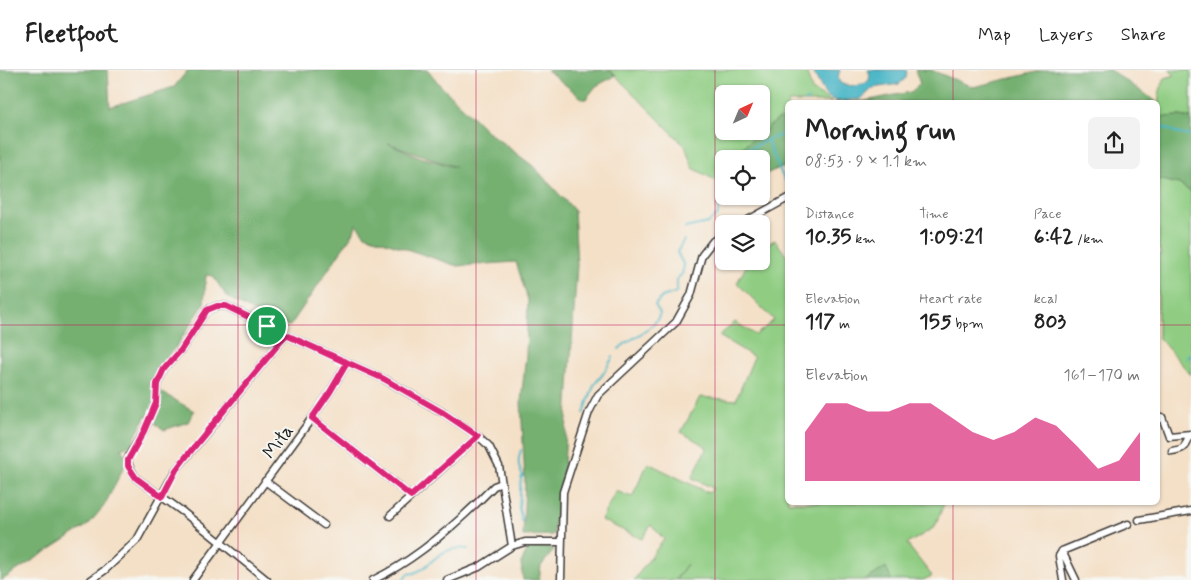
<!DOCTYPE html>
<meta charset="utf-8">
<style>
body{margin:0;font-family:Mynerve,sans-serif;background:#f2f2f2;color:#222;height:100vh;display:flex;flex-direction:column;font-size:19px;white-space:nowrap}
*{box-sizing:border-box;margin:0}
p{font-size:16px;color:#767676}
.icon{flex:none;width:28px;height:28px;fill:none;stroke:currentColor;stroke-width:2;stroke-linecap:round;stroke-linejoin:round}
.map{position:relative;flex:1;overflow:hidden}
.side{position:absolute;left:785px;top:30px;width:375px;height:405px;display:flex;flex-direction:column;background:#fff;border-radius:8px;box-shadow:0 1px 4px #0004}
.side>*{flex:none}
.needle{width:32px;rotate:44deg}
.tools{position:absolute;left:715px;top:15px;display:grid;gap:10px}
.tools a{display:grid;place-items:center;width:55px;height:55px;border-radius:8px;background:#fff;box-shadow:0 1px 4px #0004;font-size:25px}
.pin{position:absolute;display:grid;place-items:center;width:42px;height:42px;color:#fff;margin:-21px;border:2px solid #fff;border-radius:50%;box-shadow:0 1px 5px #0007}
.round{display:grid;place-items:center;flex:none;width:52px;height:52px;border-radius:8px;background:#f2f2f2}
.headline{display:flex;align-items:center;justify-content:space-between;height:85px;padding:0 20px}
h1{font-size:28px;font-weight:800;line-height:38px}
.figures{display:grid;grid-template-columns:repeat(3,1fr);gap:8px;height:85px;padding:5px 20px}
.figures div{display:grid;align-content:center}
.figures b{font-size:21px;font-weight:800}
.figures small{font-size:14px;font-weight:400}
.figures p{font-size:14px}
.chart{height:140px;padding:10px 20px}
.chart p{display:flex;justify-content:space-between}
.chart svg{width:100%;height:90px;margin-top:5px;fill:#db2777;opacity:.7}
header{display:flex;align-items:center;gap:30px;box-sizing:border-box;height:70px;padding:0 25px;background:#fff;border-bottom:1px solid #e0e0e0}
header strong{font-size:24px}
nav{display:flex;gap:28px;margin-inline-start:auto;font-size:18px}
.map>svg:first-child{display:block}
.green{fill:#90cd83;stroke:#567450;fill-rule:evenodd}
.forest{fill:#74b071;stroke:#486646;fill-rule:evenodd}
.water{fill:#4ab6c6;stroke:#336971}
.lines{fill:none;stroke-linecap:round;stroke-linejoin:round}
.stream{stroke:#4ab6c6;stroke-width:2}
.street-casing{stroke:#3c3936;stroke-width:9}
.street{stroke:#fff;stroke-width:6}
.route-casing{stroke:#fff;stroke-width:10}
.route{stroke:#db2777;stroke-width:6}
.grid{fill:none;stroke:#c2185b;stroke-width:1;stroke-opacity:0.55}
.labels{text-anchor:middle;stroke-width:4;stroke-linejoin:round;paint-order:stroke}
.street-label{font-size:19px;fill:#1c1c1c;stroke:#f6f6f2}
</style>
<header>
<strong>Fleetfoot</strong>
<nav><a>Map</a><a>Layers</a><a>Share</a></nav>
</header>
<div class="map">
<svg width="1191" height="510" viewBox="0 0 1191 510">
<rect width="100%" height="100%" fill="#f6f6f2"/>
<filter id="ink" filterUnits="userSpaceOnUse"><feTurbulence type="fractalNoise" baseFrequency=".02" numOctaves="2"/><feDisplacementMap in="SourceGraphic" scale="10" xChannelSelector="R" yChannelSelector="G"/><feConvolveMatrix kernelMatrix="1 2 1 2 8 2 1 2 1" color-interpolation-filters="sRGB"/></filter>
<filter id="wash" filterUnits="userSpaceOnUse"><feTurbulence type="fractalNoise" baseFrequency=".0096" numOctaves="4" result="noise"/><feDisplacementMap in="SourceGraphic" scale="20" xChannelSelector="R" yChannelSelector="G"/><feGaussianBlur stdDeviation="1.12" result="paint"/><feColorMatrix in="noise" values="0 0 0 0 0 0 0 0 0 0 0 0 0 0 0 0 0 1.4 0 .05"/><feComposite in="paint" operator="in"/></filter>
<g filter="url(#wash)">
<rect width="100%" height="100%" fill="#f4e0c7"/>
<!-- green -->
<path class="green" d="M 610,0 L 806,0 L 812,20 L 832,32 L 788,32 L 787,56 L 781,49 L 744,76 L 741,89 L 724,89 L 724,115 L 693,98 L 685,76 ZM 724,24 L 761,24 L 761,61 L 724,61 Z
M 1169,0 L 1191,0 L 1191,48 L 1180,46 L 1161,47 C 1158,30 1157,25 1165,8 L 1175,5 Z
M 1158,109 L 1179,114 L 1191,122 L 1191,305 L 1158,267 L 1158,184 L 1161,185 L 1158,176 Z
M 775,170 L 788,188 L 788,432 L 944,433 L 935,457 L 907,474 L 932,506 L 923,510 L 891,510 L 886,498 L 866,510 L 676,510 L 687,494 L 675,510 L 634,510 L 664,469 L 651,455 L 642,469 L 601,450 L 616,421 L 632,427 L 648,393 L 709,423 L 713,418 L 692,408 L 707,377 L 681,362 L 700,327 L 736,330 L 754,287 L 719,266 L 735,252 L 756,265 L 774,250 L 737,213 L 749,191 L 761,191 L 761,177 Z"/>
<!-- forest -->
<path class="forest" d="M 0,0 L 108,0 L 110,37 L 174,17 L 188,0 L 428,0 L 440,15 L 488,62 L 533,96 L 574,140 L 577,195 L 564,394 L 553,465 L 523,466 L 525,412 L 521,331 L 526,285 L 528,230 L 516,192 L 457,196 L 365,165 L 356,154 L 354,162 L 290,256 L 274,253 L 227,227 L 213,206 L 206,205 L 204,234 L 176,277 L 162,291 L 149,315 L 194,341 L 188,352 L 164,360 L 146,346 L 131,375 L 121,379 L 128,389 L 104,436 L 88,455 L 2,510 L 0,510 ZM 388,73 L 455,97 L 420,87 Z
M 547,0 L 610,0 L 615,6 L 596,16 L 586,29 L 583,29 Z
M 915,0 L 931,0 L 973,17 L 1045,0 L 1110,0 L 1157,32 L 835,32 L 864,31 L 911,22 L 920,14 Z
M 1158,33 L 1161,47 L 1180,46 L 1191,48 L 1191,122 L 1179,114 L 1158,109 Z
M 780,48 L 787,56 L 787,101 L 782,97 L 761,106 L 761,89 L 744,89 L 744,76 Z
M 529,477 L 549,477 L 554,480 L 541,496 L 539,510 L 523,510 L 521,493 Z
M 886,497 L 891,510 L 866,510 Z"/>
<!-- water -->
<path class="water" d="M 812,0 L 840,0 L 838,7 L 840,13 C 850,18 877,17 868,0 L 907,0 L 906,8 L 899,14 L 873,18 L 861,29 L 836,31 L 826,26 Z"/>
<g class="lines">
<!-- stream -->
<path class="stream" d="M 806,32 L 808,29
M 1090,32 L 1100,29 L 1113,32
M 1158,55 L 1180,64 L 1191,66
M 767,70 L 782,105 L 788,115
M 741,89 L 741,83 L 767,70 L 781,65 L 788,56
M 685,158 L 708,153 L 718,145 L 718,133 L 724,124
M 619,279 C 630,267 656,260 660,243 L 655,235 L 662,227 L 674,223 L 677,221 L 677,209 L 682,204 L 684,196 L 677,182 L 684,170
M 1186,289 L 1191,282
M 584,343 L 594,315 L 603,304 L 613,287
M 521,380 C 518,388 518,398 523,406 L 521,408 L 519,438 L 522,451
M 394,510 L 402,510
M 403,510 L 408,504 C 431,503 434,474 468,479"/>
</g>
</g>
<g filter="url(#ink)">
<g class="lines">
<defs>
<path id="street" d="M 741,154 L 788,128
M 1158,347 L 1162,347 L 1169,366 L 1191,364
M 312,348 L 411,426
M 1172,381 C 1191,378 1181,374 1191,365
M 265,411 L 324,455
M 390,446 L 478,366
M 1139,450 L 1191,441
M 1062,481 L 1059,486 L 1063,510
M 91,510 L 105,500 L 137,470 L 175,401 L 286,265
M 193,510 L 312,348 L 330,322 L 347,293
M 267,510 L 183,442 L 136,408 L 129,396 L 128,389 L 130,384 L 144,361 L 156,333 L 157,314 L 164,299 L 181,280 L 207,240 L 217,236 L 226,236 L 286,265 L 384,309 L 442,342 L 478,366 L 489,376 L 499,396 L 512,476
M 373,510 C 418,489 460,451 494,416 L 502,413
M 447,510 L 479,497 L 512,476 L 525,472 L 561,472
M 561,510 L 563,422 L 589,342 L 598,325 L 676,252 L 691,225 L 702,185 L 713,171 L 724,164
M 1076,510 L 1062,481 L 1128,454"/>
</defs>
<!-- street casing -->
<use href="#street" class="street-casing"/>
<!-- street -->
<use href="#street" class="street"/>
</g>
</g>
<g class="lines" filter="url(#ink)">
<defs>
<path id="route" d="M 267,256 L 226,236 L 217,236 L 207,240 L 181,280 L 164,299 L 157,314 L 156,333 L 144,361 L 128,390 L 128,396 L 136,408 L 162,427 L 176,400 L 185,388 L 286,265 L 384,309 L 442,342 L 478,366 L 411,426 L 312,348 L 330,322 L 347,293 L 267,256"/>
</defs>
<!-- route casing -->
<use href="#route" class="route-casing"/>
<!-- route -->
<use href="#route" class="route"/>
</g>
<!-- grid -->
<path class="grid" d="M 238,0 L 238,510M 476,0 L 476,510M 715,0 L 715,510M 953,0 L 953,32M 0,255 L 788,255M 1158,255 L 1191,255M 953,432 L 953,510"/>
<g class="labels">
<!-- street labels -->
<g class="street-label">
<text transform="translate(277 371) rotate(-53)" y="7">Miła</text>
</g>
</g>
</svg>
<div class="tools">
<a><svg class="needle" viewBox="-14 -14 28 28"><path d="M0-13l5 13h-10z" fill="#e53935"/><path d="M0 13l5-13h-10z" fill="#767676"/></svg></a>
<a><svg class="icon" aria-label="locate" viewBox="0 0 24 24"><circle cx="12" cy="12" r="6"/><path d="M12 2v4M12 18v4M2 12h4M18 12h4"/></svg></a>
<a><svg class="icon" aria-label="layers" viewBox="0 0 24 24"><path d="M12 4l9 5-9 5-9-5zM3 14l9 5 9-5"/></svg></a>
</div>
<div class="pin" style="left:267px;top:256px;background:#1e9e55"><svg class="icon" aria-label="arrive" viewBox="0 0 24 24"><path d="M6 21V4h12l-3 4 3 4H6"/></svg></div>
<section class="side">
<div class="headline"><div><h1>Morning run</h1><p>08:53 · 9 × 1.1 km</p></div><a class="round"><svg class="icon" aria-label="share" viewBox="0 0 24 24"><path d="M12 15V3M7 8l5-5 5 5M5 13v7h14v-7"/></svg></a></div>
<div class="figures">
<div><p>Distance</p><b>10.35<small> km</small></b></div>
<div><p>Time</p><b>1:09:21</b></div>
<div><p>Pace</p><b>6:42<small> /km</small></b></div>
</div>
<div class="figures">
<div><p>Elevation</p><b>117<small> m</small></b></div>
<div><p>Heart rate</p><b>155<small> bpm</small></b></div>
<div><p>kcal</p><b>803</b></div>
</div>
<div class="chart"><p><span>Elevation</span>161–170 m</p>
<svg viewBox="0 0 160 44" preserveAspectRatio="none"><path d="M0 44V20L10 6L20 6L30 10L40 10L50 6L60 6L70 13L80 20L90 24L100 20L110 13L120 17L130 27L140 38L150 34L160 20V44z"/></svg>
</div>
</section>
</div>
